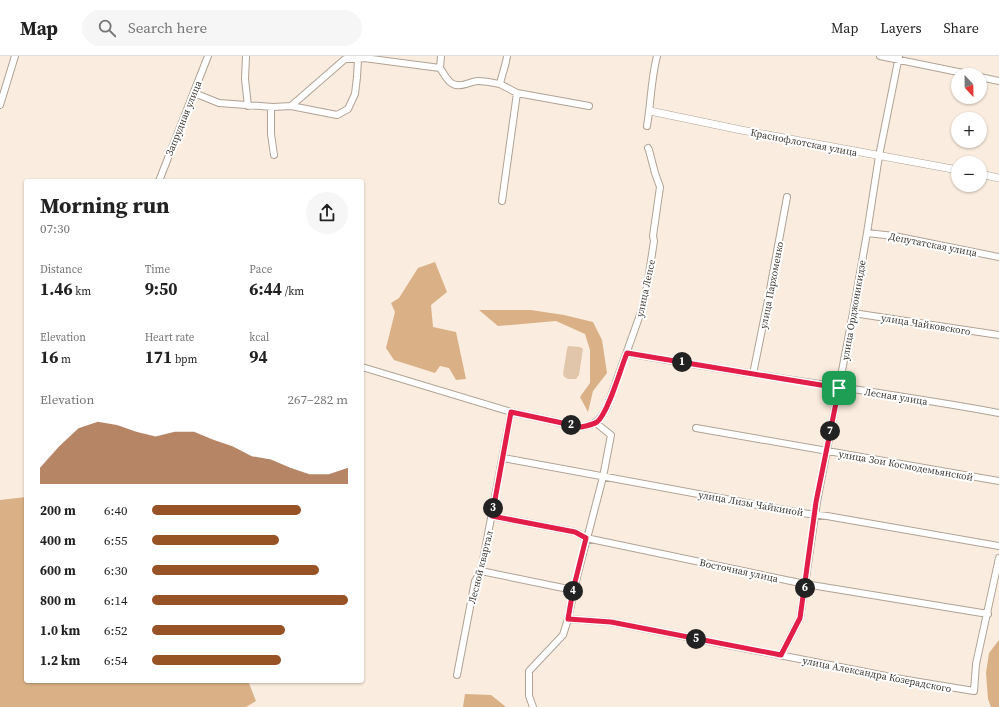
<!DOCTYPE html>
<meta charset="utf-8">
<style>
body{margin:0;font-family:"Source Serif 4",serif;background:#f6f6f6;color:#222;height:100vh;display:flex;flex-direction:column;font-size:15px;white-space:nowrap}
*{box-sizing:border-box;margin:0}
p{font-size:13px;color:#767676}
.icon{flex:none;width:22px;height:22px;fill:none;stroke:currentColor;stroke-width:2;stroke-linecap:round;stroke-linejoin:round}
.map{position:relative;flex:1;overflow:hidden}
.drawer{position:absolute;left:24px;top:123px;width:340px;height:504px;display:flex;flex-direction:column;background:#fff;border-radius:4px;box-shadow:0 1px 3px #0004}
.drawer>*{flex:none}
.needle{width:26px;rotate:158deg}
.controls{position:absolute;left:951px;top:12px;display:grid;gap:8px}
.controls a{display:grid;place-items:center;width:36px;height:36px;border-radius:50%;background:#fff;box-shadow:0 1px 3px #0004;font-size:20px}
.pin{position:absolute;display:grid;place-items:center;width:34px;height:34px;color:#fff;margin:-17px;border-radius:8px;box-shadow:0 2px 6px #0006}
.km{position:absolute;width:20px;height:20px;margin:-10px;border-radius:50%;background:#222;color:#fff;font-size:11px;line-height:20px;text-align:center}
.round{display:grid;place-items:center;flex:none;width:42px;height:42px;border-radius:21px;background:#f6f6f6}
.head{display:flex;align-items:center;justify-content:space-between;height:68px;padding:0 16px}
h1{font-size:22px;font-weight:700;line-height:30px}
.figures{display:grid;grid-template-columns:repeat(3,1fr);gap:6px;height:68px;padding:4px 16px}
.figures div{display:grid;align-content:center}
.figures b{font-size:17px;font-weight:700}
.figures small{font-size:11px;font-weight:400}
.figures p{font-size:11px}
.chart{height:112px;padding:8px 16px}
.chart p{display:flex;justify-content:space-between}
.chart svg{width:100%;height:72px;margin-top:4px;fill:#975226;opacity:.7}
ul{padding:0 16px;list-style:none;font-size:13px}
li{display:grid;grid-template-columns:64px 48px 1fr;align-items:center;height:30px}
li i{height:10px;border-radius:5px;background:#975226}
header{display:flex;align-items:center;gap:24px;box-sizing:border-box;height:56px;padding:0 20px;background:#fff;border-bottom:1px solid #e0e0e0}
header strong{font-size:19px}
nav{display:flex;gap:22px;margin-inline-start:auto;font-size:14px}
.search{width:280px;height:36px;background:#f6f6f6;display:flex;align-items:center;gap:10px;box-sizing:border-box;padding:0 14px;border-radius:22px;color:#767676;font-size:15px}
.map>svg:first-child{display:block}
.green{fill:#e2c6ab}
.forest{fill:#dab186}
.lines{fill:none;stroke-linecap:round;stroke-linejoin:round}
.minor-casing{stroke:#b0a395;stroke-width:8}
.tertiary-casing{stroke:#b0a395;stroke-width:8}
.minor{stroke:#fff;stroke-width:6}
.tertiary{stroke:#fff;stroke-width:7}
.route-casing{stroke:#fff;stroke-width:8}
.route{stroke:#e11d48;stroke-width:5}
.labels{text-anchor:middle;stroke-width:4;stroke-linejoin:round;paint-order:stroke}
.street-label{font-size:10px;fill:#3c3731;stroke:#fff}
</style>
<header>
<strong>Map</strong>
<div class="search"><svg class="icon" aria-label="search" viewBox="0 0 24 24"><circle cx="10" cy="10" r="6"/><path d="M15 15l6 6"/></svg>Search here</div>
<nav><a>Map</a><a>Layers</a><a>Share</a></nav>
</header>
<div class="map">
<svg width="999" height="651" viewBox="0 0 999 651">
<rect width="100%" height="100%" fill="#faecde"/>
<!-- green -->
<path class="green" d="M 568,290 L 580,291 L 583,293 L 579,319 L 576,323 C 570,323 565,324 563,318 L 567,293 Z"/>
<!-- forest -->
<path class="forest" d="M 435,206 L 447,236 L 431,249 L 433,271 L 456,276 L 466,323 L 456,324 L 449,312 L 440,310 L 435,317 L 394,304 L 386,292 L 395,256 L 391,247 L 399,242 L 418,212 Z
M 479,254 L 531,254 L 564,259 L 593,266 L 602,284 L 607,317 L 593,335 L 588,356 L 580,341 L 590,327 L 590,294 L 585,278 L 556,265 L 498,270 Z
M 26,441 L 26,625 L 248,625 L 256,645 L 246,651 L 0,651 L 0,444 Z
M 999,584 L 999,651 L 991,651 L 988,643 L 986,617 L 989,597 Z
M 465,638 L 491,639 L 506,651 L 463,651 Z"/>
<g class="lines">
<defs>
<path id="minor" d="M 246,0 L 245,23 L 248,50
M 880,0 L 973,19
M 440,12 L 441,0
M 980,21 L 999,25
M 500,28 L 517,37 L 589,50
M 194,37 L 219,47 L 273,51 L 291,50 L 345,3 L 358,3 L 364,2 L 440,12 C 447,23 451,33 466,28 C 470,27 474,25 478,25 C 486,25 493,27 500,28 C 502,18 506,9 507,0
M 0,49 L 15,0
M 291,50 L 337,59 L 348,53 L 355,38 L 357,21 L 358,3
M 271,51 L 271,78 L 274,99
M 647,70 C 651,47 651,23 657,0
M 159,125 L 208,0
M 502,145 L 517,37
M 867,177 L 894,180 L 999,201
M 853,257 L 999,279
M 627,297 C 659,303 691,308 723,313 C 815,328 907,340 999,357
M 362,311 L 511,356 L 581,371 C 596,369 601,363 607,351 L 641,256 L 646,237 L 654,185 L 653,180 L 660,131 L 655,117 L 649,94 L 648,92
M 753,318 L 769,239 L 787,141
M 696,372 L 999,425
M 503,402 L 801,457 L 827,460 L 999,490
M 492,460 L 575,476 L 586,482 L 805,528 L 988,558
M 481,515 L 573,534
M 568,563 L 611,566 L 901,623 L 974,635 L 976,608 L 999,502
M 781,599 L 800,562 L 817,446 L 853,257 L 867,177 L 879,100 L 899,0
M 457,619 L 475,525 L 481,515 L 511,356
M 533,651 L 529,640 L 529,615 L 563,579 L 568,563 L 577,521 L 603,421 L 611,379 L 596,367"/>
<path id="tertiary" d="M 650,55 L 741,74 L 958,114
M 980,118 L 999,122"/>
</defs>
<!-- minor casing -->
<use href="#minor" class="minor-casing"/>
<!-- tertiary casing -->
<use href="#tertiary" class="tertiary-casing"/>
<!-- minor -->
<use href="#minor" class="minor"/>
<!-- tertiary -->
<use href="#tertiary" class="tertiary"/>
</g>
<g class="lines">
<defs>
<path id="route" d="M 627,297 L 699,309 L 839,332 L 816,446 L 800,562 L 781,599 L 611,566 L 568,563 L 573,534 L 586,482 L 575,476 L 492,460 L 511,356 L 581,371 C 586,370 592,369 597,366 C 608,358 621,311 627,297 Z"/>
</defs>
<!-- route casing -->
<use href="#route" class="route-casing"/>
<!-- route -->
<use href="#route" class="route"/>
</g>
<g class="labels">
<!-- street labels -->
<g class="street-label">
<text transform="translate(183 62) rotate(-68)" y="4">Запрудная улица</text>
<text transform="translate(804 86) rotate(11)" y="4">Краснофлотская улица</text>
<text transform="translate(933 188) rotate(11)" y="4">Депутатская улица</text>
<text transform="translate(771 229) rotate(-79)" y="4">улица Пархоменко</text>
<text transform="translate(645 232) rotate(-78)" y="4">улица Лепсе</text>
<text transform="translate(853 254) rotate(-80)" y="4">улица Орджоникидзе</text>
<text transform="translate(926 268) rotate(9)" y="4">улица Чайковского</text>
<text transform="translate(896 340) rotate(9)" y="4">Лесная улица</text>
<text transform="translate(906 409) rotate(10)" y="4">улица Зои Космодемьянской</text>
<text transform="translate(751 447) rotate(10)" y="4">улица Лизы Чайкиной</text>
<text transform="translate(480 511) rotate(-76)" y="4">Лесной квартал</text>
<text transform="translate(739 514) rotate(12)" y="4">Восточная улица</text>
<text transform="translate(877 618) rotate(11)" y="4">улица Александра Козерадского</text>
</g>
</g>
</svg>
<div class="controls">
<a><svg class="needle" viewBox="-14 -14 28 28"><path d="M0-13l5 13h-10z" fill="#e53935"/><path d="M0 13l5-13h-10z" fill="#767676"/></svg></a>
<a>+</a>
<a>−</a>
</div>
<div class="pin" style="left:839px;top:332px;background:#1e9e55"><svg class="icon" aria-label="arrive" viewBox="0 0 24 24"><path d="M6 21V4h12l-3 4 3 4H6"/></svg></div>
<b class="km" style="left:682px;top:306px">1</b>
<b class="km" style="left:571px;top:369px">2</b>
<b class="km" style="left:493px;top:452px">3</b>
<b class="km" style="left:573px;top:535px">4</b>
<b class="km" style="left:696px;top:583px">5</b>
<b class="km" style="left:805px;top:532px">6</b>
<b class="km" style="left:830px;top:375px">7</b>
<section class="drawer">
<div class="head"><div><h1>Morning run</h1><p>07:30</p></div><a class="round"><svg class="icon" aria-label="share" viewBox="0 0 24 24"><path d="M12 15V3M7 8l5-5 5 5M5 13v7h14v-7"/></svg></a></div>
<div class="figures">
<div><p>Distance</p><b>1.46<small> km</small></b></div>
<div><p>Time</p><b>9:50</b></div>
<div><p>Pace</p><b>6:44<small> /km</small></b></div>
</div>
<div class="figures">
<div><p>Elevation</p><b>16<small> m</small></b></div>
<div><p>Heart rate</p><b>171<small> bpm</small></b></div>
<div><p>kcal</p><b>94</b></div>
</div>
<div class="chart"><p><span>Elevation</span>267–282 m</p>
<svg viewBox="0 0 160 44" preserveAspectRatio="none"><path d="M0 44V34L10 21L20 10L30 6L40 8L50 12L60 15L70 12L80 12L90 17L100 21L110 27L120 29L130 34L140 38L150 38L160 34V44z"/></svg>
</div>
<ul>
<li><b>200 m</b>6:40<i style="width:76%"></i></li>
<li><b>400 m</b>6:55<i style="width:65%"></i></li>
<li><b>600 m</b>6:30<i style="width:85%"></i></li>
<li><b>800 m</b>6:14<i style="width:100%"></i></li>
<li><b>1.0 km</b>6:52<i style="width:68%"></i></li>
<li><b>1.2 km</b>6:54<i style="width:66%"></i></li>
</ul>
</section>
</div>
